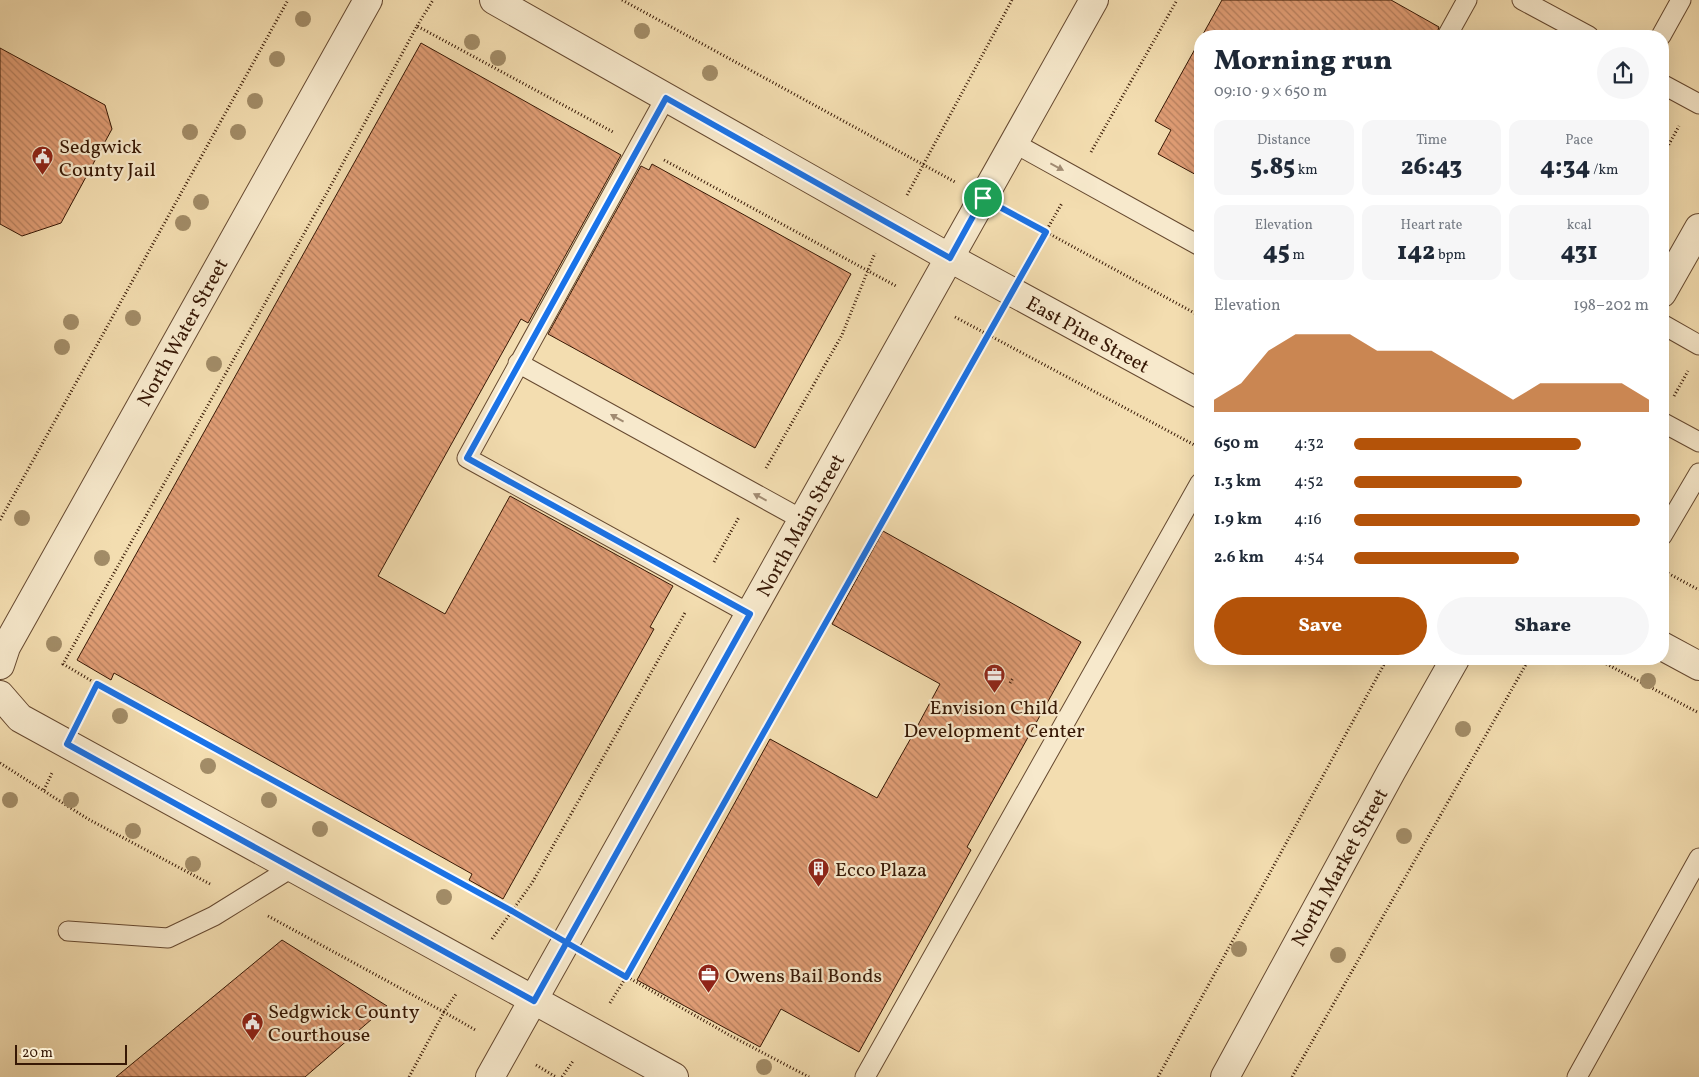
<!DOCTYPE html>
<meta charset="utf-8">
<style>
body{margin:0;font-family:Vollkorn,serif;background:#f6f6f7;color:#1f2937;height:100vh;display:flex;flex-direction:column;font-size:19px;white-space:nowrap}
*{box-sizing:border-box;margin:0}
p{font-size:16px;color:#747a83}
.icon{flex:none;width:28px;height:28px;fill:none;stroke:currentColor;stroke-width:2;stroke-linecap:round;stroke-linejoin:round}
.map{position:relative;flex:1;overflow:hidden}
.panel{position:absolute;left:1194px;top:30px;width:475px;height:635px;display:flex;flex-direction:column;background:#fff;border-radius:20px;box-shadow:0 5px 20px #0002}
.panel>*{flex:none}
.scale{position:absolute;left:15px;bottom:12px;width:112px;box-sizing:border-box;padding-left:5px;border:2px solid #371805;border-top:0;font-size:14px;line-height:18px;white-space:nowrap;color:#371805;-webkit-text-stroke:4px #f7e9cc;paint-order:stroke}
.pin{position:absolute;display:grid;place-items:center;width:42px;height:42px;color:#fff;margin:-21px;border:2px solid #fff;border-radius:50%;box-shadow:0 1px 5px #0007}
.round{display:grid;place-items:center;flex:none;width:52px;height:52px;border-radius:26px;background:#f6f6f7}
.overview{display:flex;align-items:center;justify-content:space-between;height:85px;padding:0 20px}
h1{font-size:28px;font-weight:800;line-height:38px}
.stats{display:grid;grid-template-columns:repeat(3,1fr);gap:8px;height:85px;padding:5px 20px}
.stats div{display:grid;align-content:center;border-radius:12px;background:#f6f6f7;text-align:center}
.stats b{font-size:25px;font-weight:800}
.stats small{font-size:14px;font-weight:400}
.stats p{font-size:14px}
.chart{height:140px;padding:10px 20px}
.chart p{display:flex;justify-content:space-between}
.chart svg{width:100%;height:90px;margin-top:5px;fill:#b45309;opacity:.7}
.primary-button{display:flex;gap:10px;margin-top:auto;padding:10px 20px}
.primary-button a{flex:1;height:58px;border-radius:30px;background:#b45309;color:#fff;font-size:20px;font-weight:800;line-height:58px;text-align:center}
.primary-button a+a{background:#f6f6f7;color:#1f2937}
ul{padding:0 20px;list-style:none;font-size:16px}
li{display:grid;grid-template-columns:80px 60px 1fr;align-items:center;height:38px}
li i{height:12px;border-radius:6px;background:#b45309}
.map>svg:first-child{display:block}
.building{fill:url(#building-back-hatch);stroke:#371805}
.lines{fill:none;stroke-linecap:round;stroke-linejoin:round}
.service-casing{stroke:#664930;stroke-width:21}
.minor-casing{stroke:#664930;stroke-width:30}
.tertiary-casing{stroke:#664930;stroke-width:30}
.path{stroke:#371805;stroke-width:3;stroke-dasharray:1 2.5;stroke-linecap:butt}
.service{stroke:#f7e9cc;stroke-width:19}
.minor{stroke:#f7e9cc;stroke-width:28}
.tertiary{stroke:#f7e9cc;stroke-width:28}
.tree{fill:#a28c67}
.oneway{fill:#a18b72}
.route-casing{stroke:#fff;stroke-width:10}
.route{stroke:#1a73e8;stroke-width:6}
.labels{text-anchor:middle;stroke-width:4.5;stroke-linejoin:round;paint-order:stroke}
.poi-label{font-size:20px;fill:#371805;stroke:#f7e9cc;text-anchor:start}
.street-label{font-size:20px;fill:#371805;stroke:#f7e9cc}
</style>
<div class="map">
<svg width="1699" height="1077" viewBox="0 0 1699 1077">
<defs>
<pattern id="building-back-hatch" width="6" height="6" patternUnits="userSpaceOnUse" patternTransform="scale(1.25)"><rect width="6" height="6" fill="#e09d75"/><path d="M-1 5l2 2M0 0l6 6M5-1l2 2" fill="none" stroke="#b67f5e"/></pattern>
</defs>
<rect width="100%" height="100%" fill="#f3ddb0"/>
<filter id="stains"><feTurbulence type="fractalNoise" baseFrequency=".004" numOctaves="4"/><feColorMatrix values="0 0 0 0 .2 0 0 0 0 .09 0 0 0 0 .02 0 0 0 .5 -.17"/></filter>
<radialGradient id="worn" r=".72"><stop offset=".6" stop-color="#630" stop-opacity="0"/><stop offset="1" stop-color="#630" stop-opacity=".3"/></radialGradient>
<!-- building -->
<path class="building" d="M 1222,0 L 1391,0 L 1439,27 L 1436,36 L 1202,36 Z
M 1200,40 L 1200,177 L 1158,154 L 1171,130 L 1155,121 Z
M 421,43 L 621,155 L 528,323 L 521,319 L 378,576 L 445,614 L 510,496 L 673,586 L 650,627 L 654,629 L 503,899 L 469,880 L 472,874 L 114,673 L 111,680 L 77,660 Z
M 0,48 L 105,105 L 112,129 L 61,223 L 22,236 L 0,224 Z
M 652,164 L 851,274 L 755,448 L 548,334 L 641,166 L 649,170 Z
M 883,531 L 1081,642 L 967,847 L 971,850 L 859,1052 L 781,1009 L 760,1047 L 637,980 L 770,739 L 877,798 L 911,738 L 940,684 L 832,624 Z
M 282,940 L 387,1006 L 305,1077 L 116,1077 Z"/>
<g class="lines">
<defs>
<path id="service" d="M 1522,0 L 1589,36
M 1447,36 L 1467,0
M 1661,36 L 1681,0
M 1662,84 L 1699,104
M 666,97 L 467,458 L 750,614
M 1014,143 L 1200,246
M 1662,324 L 1699,345
M 518,363 L 803,520
M 1662,422 L 1699,442
M 1662,536 L 1699,473
M 68,931 L 168,938 L 214,916 L 293,867
M 865,1077 L 1200,483
M 1577,1077 L 1699,858"/>
<path id="minor" d="M 494,0 L 950,258 L 1200,394
M 1662,646 L 1699,666
M 0,665 L 6,647 L 368,0
M 0,695 L 20,718 L 674,1077"/>
<path id="tertiary" d="M 1662,293 L 1699,228
M 490,1077 L 1094,0
M 1225,1077 L 1391,772 L 1455,659"/>
</defs>
<!-- service casing -->
<use href="#service" class="service-casing"/>
<!-- minor casing -->
<use href="#minor" class="minor-casing"/>
<!-- tertiary casing -->
<use href="#tertiary" class="tertiary-casing"/>
<!-- path -->
<path class="path" d="M 622,0 L 955,182
M 417,26 L 433,0
M 1091,152 L 1177,0
M 1662,157 L 1679,126
M 664,160 L 896,286
M 907,195 L 1012,0
M 1013,214 L 1200,316
M 1028,263 L 1062,203
M 955,317 L 1200,448
M 1674,396 L 1688,371
M 766,468 L 842,335 L 875,253
M 0,520 L 288,0
M 714,562 L 739,517
M 1662,570 L 1699,590
M 1597,659 L 1699,713
M 997,676 L 1000,671
M 1010,683 L 1013,678
M 97,684 L 63,664 L 329,189 L 417,26 L 613,132
M 82,714 L 97,684 L 536,925
M 0,763 L 88,819 L 210,884
M 44,790 L 52,773
M 268,916 L 444,1012 L 456,994
M 492,939 L 532,883 L 686,611
M 594,958 L 731,1036 L 809,1077
M 610,1003 L 626,977 L 996,321
M 536,1065 L 556,1077
M 409,1077 L 444,1012 L 477,1031
M 562,1077 L 573,1061
M 1158,1077 L 1387,659
M 1292,1077 L 1529,659"/>
<!-- service -->
<use href="#service" class="service"/>
<!-- minor -->
<use href="#minor" class="minor"/>
<!-- tertiary -->
<use href="#tertiary" class="tertiary"/>
</g>
<!-- trees -->
<g class="tree">
<circle cx="303" cy="19" r="8"/>
<circle cx="642" cy="31" r="8"/>
<circle cx="472" cy="42" r="8"/>
<circle cx="498" cy="58" r="8"/>
<circle cx="277" cy="59" r="8"/>
<circle cx="710" cy="73" r="8"/>
<circle cx="255" cy="101" r="8"/>
<circle cx="190" cy="132" r="8"/>
<circle cx="238" cy="132" r="8"/>
<circle cx="201" cy="202" r="8"/>
<circle cx="183" cy="223" r="8"/>
<circle cx="133" cy="318" r="8"/>
<circle cx="71" cy="322" r="8"/>
<circle cx="62" cy="347" r="8"/>
<circle cx="214" cy="364" r="8"/>
<circle cx="22" cy="518" r="8"/>
<circle cx="102" cy="558" r="8"/>
<circle cx="54" cy="644" r="8"/>
<circle cx="1648" cy="681" r="8"/>
<circle cx="120" cy="716" r="8"/>
<circle cx="1463" cy="729" r="8"/>
<circle cx="208" cy="766" r="8"/>
<circle cx="10" cy="800" r="8"/>
<circle cx="71" cy="800" r="8"/>
<circle cx="269" cy="800" r="8"/>
<circle cx="320" cy="829" r="8"/>
<circle cx="133" cy="831" r="8"/>
<circle cx="1404" cy="836" r="8"/>
<circle cx="193" cy="864" r="8"/>
<circle cx="444" cy="897" r="8"/>
<circle cx="1239" cy="949" r="8"/>
<circle cx="1338" cy="955" r="8"/>
<circle cx="764" cy="1067" r="8"/>
</g>
<!-- one-way arrows -->
<defs><path id="oneway-solid" d="M-6-.8H1V-3.2L6.5 0L1 3.2V.8H-6Z" transform="scale(1.25)"/></defs>
<g class="oneway">
<use href="#oneway-solid" transform="translate(1057 167) rotate(28)"/>
<use href="#oneway-solid" transform="translate(617 418) rotate(-151)"/>
<use href="#oneway-solid" transform="translate(760 497) rotate(-152)"/>
</g>
<g class="lines">
<defs>
<path id="route" d="M 983,198 L 950,258 L 666,98 L 467,458 L 750,614 L 534,1001 L 67,744 L 97,684 L 512,911 L 626,977 L 1046,232 L 983,198"/>
</defs>
<!-- route casing -->
<use href="#route" class="route-casing"/>
<!-- route -->
<use href="#route" class="route"/>
</g>
<!-- icons -->
<defs>
<symbol id="civic-pin" viewBox="-11 -11 22 30"><path d="M0 17L-7.5 6A9.5 9.5 0 1 1 7.5 6Z" fill="#8f2418" stroke="#f7e9cc"/><path d="M-.6-6.5H3V-4.5H.6V-3L4-1V1h2V6H-6V1h2V-1L-.6-3ZM-1.2 2.5V6h2.4V2.5Z" fill="#fff"/></symbol>
<symbol id="office-pin" viewBox="-11 -11 22 30"><path d="M0 17L-7.5 6A9.5 9.5 0 1 1 7.5 6Z" fill="#8f2418" stroke="#f7e9cc"/><path d="M-6-3h4V-5.5h4V-3h4V5H-6ZM-1-4.5V-3h2v-1.5ZM-6 0V1H6V0Z" fill="#fff"/></symbol>
<symbol id="building-pin" viewBox="-11 -11 22 30"><path d="M0 17L-7.5 6A9.5 9.5 0 1 1 7.5 6Z" fill="#8f2418" stroke="#f7e9cc"/><path d="M-4-6H4V6H1V3H-1V6H-4ZM-2.5-4.3h1.7v1.8h-1.7ZM.8-4.3h1.7v1.8H.8ZM-2.5-1h1.7V.8h-1.7ZM.8-1h1.7V.8H.8Z" fill="#fff"/></symbol>
</defs>
<g fill-rule="evenodd">
<use href="#civic-pin" x="30" y="144" width="25" height="34"/>
<use href="#office-pin" x="982" y="662" width="25" height="34"/>
<use href="#building-pin" x="806" y="856" width="25" height="34"/>
<use href="#office-pin" x="696" y="962" width="25" height="34"/>
<use href="#civic-pin" x="240" y="1010" width="25" height="34"/>
</g>
<g class="labels">
<!-- poi labels -->
<g class="poi-label">
<text x="59" y="153">Sedgwick<tspan x="59" dy="23">County Jail</tspan></text>
<text x="994" y="714" text-anchor="middle">Envision Child<tspan x="994" dy="23">Development Center</tspan></text>
<text x="835" y="876">Ecco Plaza</text>
<text x="725" y="982">Owens Bail Bonds</text>
<text x="268" y="1018">Sedgwick County<tspan x="268" dy="23">Courthouse</tspan></text>
</g>
<!-- street labels -->
<g class="street-label">
<text transform="translate(182 332) rotate(-61)" y="7">North Water Street</text>
<text transform="translate(1088 334) rotate(29)" y="7">East Pine Street</text>
<text transform="translate(800 525) rotate(-61)" y="7">North Main Street</text>
<text transform="translate(1339 867) rotate(-61)" y="7">North Market Street</text>
</g>
</g>
<rect width="100%" height="100%" filter="url(#stains)"/>
<rect width="100%" height="100%" fill="url(#worn)"/>
</svg>
<div class="scale">20 m</div>
<div class="pin" style="left:983px;top:198px;background:#1e9e55"><svg class="icon" aria-label="arrive" viewBox="0 0 24 24"><path d="M6 21V4h12l-3 4 3 4H6"/></svg></div>
<section class="panel">
<div class="overview"><div><h1>Morning run</h1><p>09:10 · 9 × 650 m</p></div><a class="round"><svg class="icon" aria-label="share" viewBox="0 0 24 24"><path d="M12 15V3M7 8l5-5 5 5M5 13v7h14v-7"/></svg></a></div>
<div class="stats">
<div><p>Distance</p><b>5.85<small> km</small></b></div>
<div><p>Time</p><b>26:43</b></div>
<div><p>Pace</p><b>4:34<small> /km</small></b></div>
</div>
<div class="stats">
<div><p>Elevation</p><b>45<small> m</small></b></div>
<div><p>Heart rate</p><b>142<small> bpm</small></b></div>
<div><p>kcal</p><b>431</b></div>
</div>
<div class="chart"><p><span>Elevation</span>198–202 m</p>
<svg viewBox="0 0 160 44" preserveAspectRatio="none"><path d="M0 44V38L10 30L20 14L30 6L40 6L50 6L60 14L70 14L80 14L90 22L100 30L110 38L120 30L130 30L140 30L150 30L160 38V44z"/></svg>
</div>
<ul>
<li><b>650 m</b>4:32<i style="width:77%"></i></li>
<li><b>1.3 km</b>4:52<i style="width:57%"></i></li>
<li><b>1.9 km</b>4:16<i style="width:97%"></i></li>
<li><b>2.6 km</b>4:54<i style="width:56%"></i></li>
</ul>
<div class="primary-button"><a>Save</a><a>Share</a></div>
</section>
</div>
